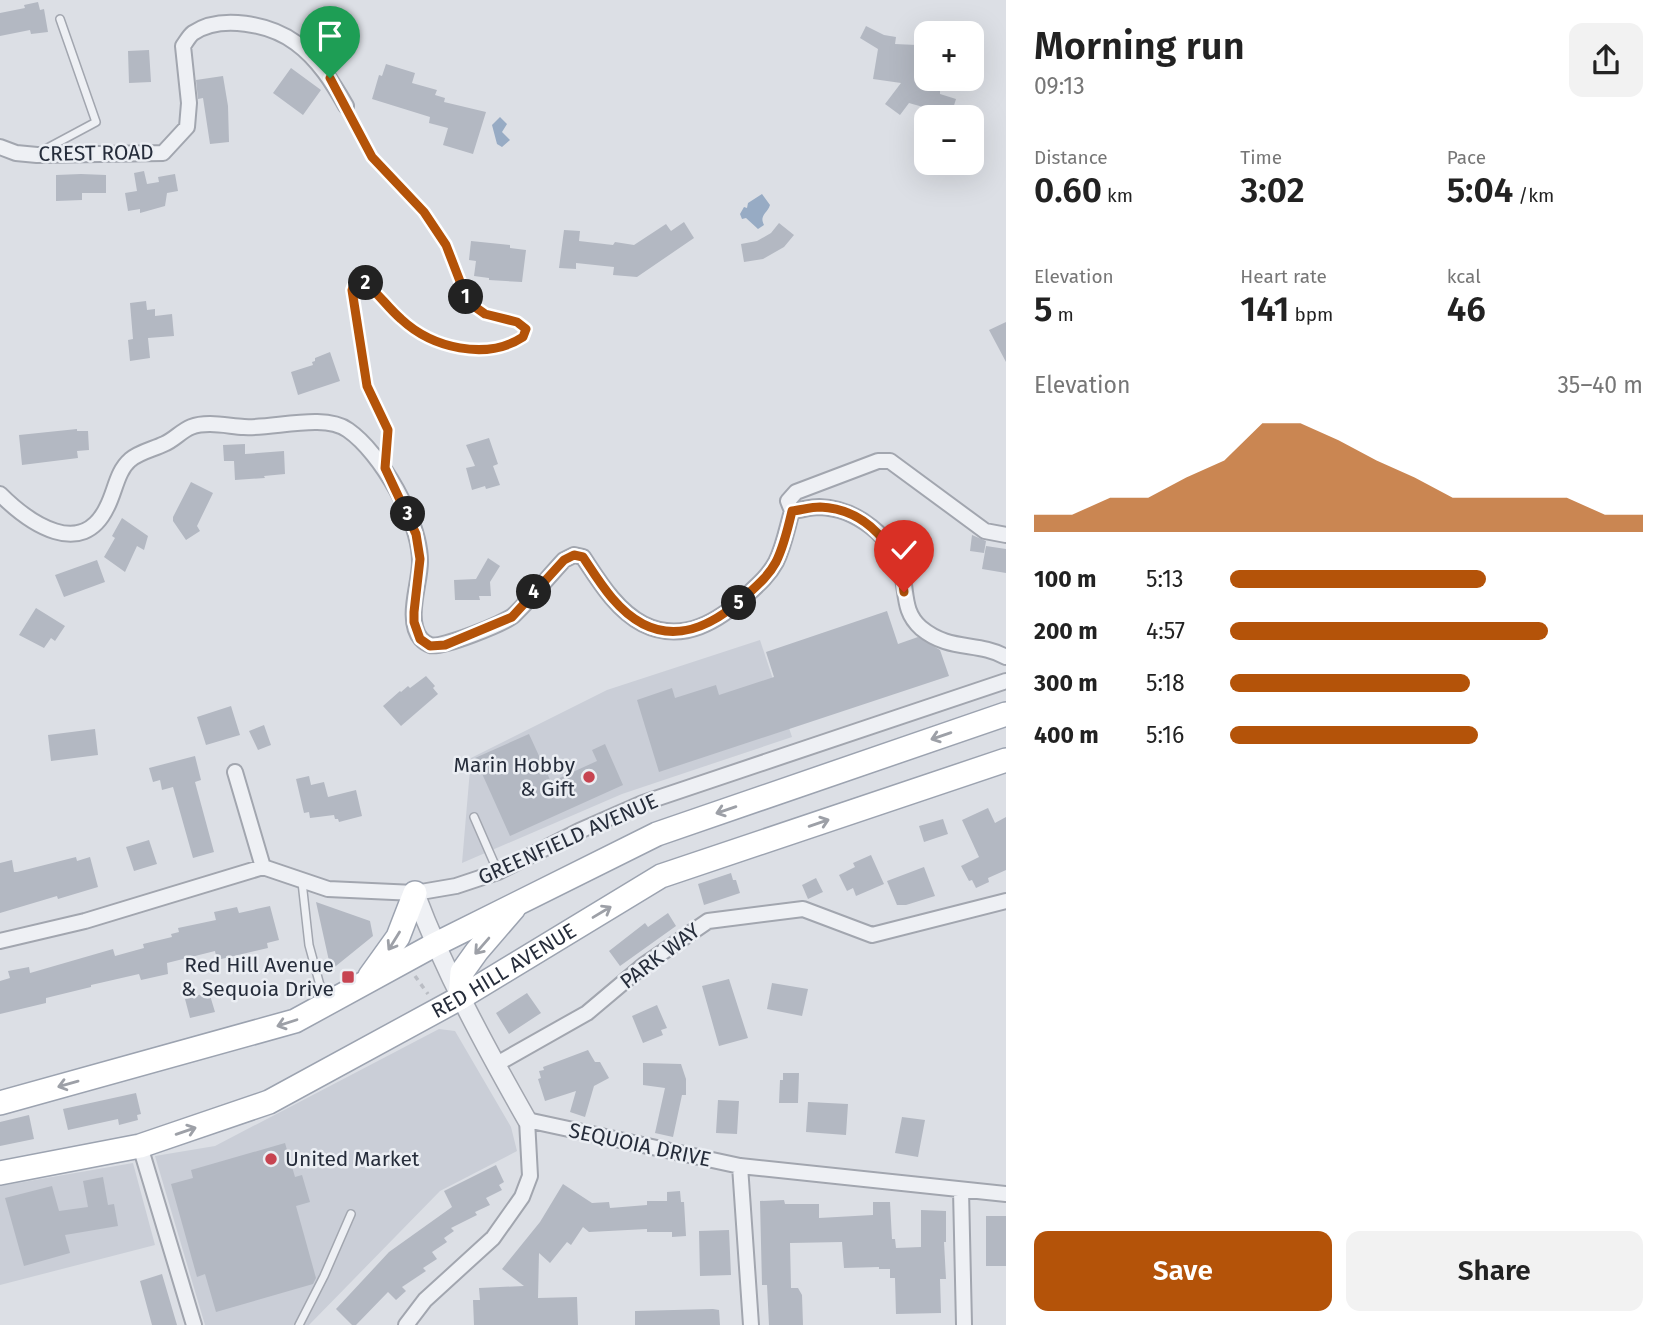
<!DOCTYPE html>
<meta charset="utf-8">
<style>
body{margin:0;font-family:"Fira Sans",sans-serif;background:#f2f2f2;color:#222;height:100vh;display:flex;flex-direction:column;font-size:26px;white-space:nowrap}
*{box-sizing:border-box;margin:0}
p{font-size:23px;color:#767676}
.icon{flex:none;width:38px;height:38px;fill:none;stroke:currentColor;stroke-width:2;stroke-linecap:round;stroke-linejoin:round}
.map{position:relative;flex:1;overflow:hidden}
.side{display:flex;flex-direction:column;background:#fff;width:665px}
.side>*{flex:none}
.controls{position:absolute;left:914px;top:21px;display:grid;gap:14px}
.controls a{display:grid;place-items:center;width:70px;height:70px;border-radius:14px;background:#fff;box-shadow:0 7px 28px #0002;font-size:35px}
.pin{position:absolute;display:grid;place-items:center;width:60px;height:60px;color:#fff;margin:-72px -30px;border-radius:50% 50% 50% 0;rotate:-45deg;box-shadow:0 0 7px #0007}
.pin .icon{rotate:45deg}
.km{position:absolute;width:35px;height:35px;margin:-18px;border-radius:50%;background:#222;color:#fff;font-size:19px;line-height:35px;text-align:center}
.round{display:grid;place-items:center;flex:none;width:74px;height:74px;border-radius:14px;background:#f2f2f2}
.head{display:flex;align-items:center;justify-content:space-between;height:119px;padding:0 28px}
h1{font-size:38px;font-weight:600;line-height:52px}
.stats{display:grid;grid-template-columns:repeat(3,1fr);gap:10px;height:119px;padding:7px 28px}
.stats div{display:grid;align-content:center}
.stats b{font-size:35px;font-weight:600}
.stats small{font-size:19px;font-weight:400}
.stats p{font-size:19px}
.chart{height:196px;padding:14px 28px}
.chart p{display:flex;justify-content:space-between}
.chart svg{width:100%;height:126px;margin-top:7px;fill:#b45309;opacity:.7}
.action{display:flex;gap:14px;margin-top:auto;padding:14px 28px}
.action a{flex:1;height:80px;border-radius:14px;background:#b45309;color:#fff;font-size:28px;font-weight:600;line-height:80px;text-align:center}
.action a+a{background:#f2f2f2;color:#222}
ul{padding:0 28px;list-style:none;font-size:23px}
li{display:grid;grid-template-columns:112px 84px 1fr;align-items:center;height:52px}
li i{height:18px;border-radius:9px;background:#b45309}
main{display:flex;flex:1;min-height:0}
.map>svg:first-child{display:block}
.built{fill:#caced7}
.water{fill:#97abc4}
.building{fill:#b3b8c2}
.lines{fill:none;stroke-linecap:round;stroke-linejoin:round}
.service-casing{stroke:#a2a6af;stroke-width:10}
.minor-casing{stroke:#a2a6af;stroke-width:18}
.tertiary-casing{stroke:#a2a6af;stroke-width:21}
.primary-casing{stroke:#9ca3b0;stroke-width:26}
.path{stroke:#babdc4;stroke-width:3.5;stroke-dasharray:5 5;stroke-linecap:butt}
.service{stroke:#eef0f4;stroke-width:7}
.minor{stroke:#eef0f4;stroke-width:14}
.tertiary{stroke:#eef0f4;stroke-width:18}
.primary{stroke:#fff;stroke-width:23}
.oneway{stroke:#9da0a7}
.route-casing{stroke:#fff;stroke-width:14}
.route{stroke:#b45309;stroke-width:9}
.poi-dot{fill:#c74451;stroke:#ebeef3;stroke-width:2.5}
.labels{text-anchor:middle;stroke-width:5;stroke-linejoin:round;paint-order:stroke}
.street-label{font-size:21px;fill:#262d3b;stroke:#ebeef3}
.poi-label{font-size:21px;fill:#262d3b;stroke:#ebeef3;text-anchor:end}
</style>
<main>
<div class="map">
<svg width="1006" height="1325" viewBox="0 0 1006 1325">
<rect width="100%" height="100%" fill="#dcdfe5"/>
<!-- built -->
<path class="built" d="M 760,640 L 792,737 L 622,794 L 462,863 L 471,758 L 607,690 Z
M 439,1029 L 455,1031 L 511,1127 L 517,1151 L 440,1191 L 309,1325 L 205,1325 L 155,1156 L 215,1146 Z
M 133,1163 L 155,1245 L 0,1285 L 0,1186 Z"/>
<!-- water -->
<path class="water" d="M 500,117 L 507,124 L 502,132 L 510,140 L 502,147 L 497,144 L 492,125 Z
M 762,194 L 770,205 C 767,214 759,215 764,225 L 758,229 L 746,218 L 742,219 L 740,214 L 744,207 L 747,208 L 748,203 Z"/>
<!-- building -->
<path class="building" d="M 38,2 L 40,10 L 44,9 L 48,32 L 31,34 L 30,30 L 0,36 L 0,13 L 25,8 L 24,5 Z
M 328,13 L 342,25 L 340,27 L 345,32 L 335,45 L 314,28 Z
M 866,26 L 884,35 L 896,37 L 895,44 L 917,45 L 917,48 L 921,48 L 921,80 L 940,85 L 940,94 L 956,99 L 951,115 L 909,103 L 900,115 L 885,104 L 901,83 L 873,79 L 878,49 L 860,38 Z
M 149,50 L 151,82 L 129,83 L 128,51 Z
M 386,64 L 415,73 L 412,83 L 437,90 L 435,95 L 445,98 L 444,102 L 486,112 L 473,154 L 443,145 L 448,128 L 429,123 L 430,117 L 372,99 L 379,75 L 382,76 Z
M 291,68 L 321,90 L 303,115 L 273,93 Z
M 223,76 L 228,106 L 229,142 L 210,144 L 203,98 L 198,99 L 196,80 Z
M 144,171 L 147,184 L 159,182 L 158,177 L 175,174 L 178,191 L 167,193 L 165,206 L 140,213 L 140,209 L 128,211 L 125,193 L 137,191 L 134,173 Z
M 81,174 L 106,175 L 106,193 L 82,193 L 82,200 L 56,201 L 56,175 Z
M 684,222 L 694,238 L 637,277 L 613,275 L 614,267 L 576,263 L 576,269 L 559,268 L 564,230 L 580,231 L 579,241 L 613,245 L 615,242 L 634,245 L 666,224 L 671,231 Z
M 779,223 L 794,235 L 784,247 L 763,259 L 744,262 L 741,244 L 757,241 L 771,233 Z
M 471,241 L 510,245 L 510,248 L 526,250 L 522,282 L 489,280 L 489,278 L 474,276 L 476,261 L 469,260 Z
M 146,301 L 147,310 L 155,309 L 155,316 L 172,314 L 174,336 L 148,338 L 150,358 L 130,361 L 128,340 L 133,339 L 130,303 Z
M 1006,322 L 1006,362 L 989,330 Z
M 330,352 L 340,381 L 298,395 L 291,372 L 313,365 L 312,362 L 315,361 L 315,358 Z
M 77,429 L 77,431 L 88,431 L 89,450 L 77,451 L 78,458 L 22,465 L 19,435 Z
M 489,438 L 498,464 L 493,466 L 500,485 L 486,489 L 485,486 L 472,490 L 466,468 L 475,466 L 466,445 Z
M 245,444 L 245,454 L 284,451 L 285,474 L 264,476 L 265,478 L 235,480 L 234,461 L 224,461 L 223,445 Z
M 191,482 L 213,493 L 197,526 L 200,531 L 186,540 L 173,521 L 173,517 Z
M 122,518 L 148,536 L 144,550 L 137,546 L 125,572 L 104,557 L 115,538 L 112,536 Z
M 972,535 L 986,541 L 984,553 L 970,551 Z
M 986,546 L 1006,549 L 1006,573 L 982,569 Z
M 488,558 L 500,566 L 490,582 L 491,596 L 479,596 L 480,600 L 455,600 L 454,580 L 476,579 Z
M 97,560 L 105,582 L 64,597 L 55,575 Z
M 36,608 L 65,626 L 55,641 L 51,638 L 44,648 L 19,635 Z
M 887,611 L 898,644 L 918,637 L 940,650 L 949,676 L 659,772 L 637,700 L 672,688 L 675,698 L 716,685 L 719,695 L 774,677 L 766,652 Z
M 426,676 L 435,686 L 433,688 L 438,694 L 401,726 L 383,706 L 400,691 L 401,692 L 408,686 L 410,688 Z
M 231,706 L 240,735 L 206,745 L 197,717 Z
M 264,725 L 271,745 L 258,750 L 249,731 Z
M 95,729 L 98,755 L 51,761 L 48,735 Z
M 529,734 L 551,782 L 597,761 L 592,750 L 605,744 L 623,785 L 510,836 L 475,758 Z
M 195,756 L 201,780 L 195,782 L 214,852 L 193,858 L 173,787 L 162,790 L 160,780 L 153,782 L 149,768 Z
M 309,776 L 311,785 L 324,782 L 328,797 L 356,790 L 362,816 L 339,822 L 338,819 L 335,819 L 334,815 L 310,818 L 309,812 L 304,813 L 296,779 Z
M 988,808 L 995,823 L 1006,817 L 1006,870 L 988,878 L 989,882 L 976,888 L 972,880 L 969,881 L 961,866 L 979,857 L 962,820 Z
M 943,819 L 948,834 L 924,842 L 919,826 Z
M 149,840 L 157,864 L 134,871 L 126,847 Z
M 871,855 L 884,884 L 856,896 L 853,888 L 847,891 L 839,875 L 855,867 L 853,863 Z
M 76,857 L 77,861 L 90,857 L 98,887 L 58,899 L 57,896 L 0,913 L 0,863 L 12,860 L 14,872 L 17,872 Z
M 924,867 L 935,896 L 906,905 L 897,905 L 887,881 Z
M 731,873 L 733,880 L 736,880 L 740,893 L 704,905 L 698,884 Z
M 816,878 L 823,892 L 808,899 L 802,885 Z
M 316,902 L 370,921 L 373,936 L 331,970 Z
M 270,906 L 279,940 L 267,943 L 268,948 L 217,960 L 215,951 L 167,963 L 168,974 L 141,980 L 139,974 L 91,985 L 91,987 L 46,998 L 46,1003 L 0,1014 L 0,981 L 10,978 L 8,971 L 29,967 L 30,973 L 113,949 L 115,956 L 144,948 L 143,944 L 172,937 L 171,934 L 179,932 L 178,928 L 216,920 L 214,912 L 237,907 L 239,913 Z
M 668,913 L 676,926 L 620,966 L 609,951 L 645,923 L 648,927 Z
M 729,979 L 748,1038 L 719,1046 L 702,986 Z
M 772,983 L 808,989 L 802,1016 L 767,1009 Z
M 209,992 L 215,1012 L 190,1018 L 185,999 Z
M 527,993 L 541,1013 L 509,1034 L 496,1013 Z
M 657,1005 L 667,1028 L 661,1030 L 663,1035 L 643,1043 L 632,1016 Z
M 588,1050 L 595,1062 L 600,1062 L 609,1078 L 594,1086 L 585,1117 L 570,1112 L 576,1091 L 545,1101 L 538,1079 L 541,1078 L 539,1071 L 544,1070 L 543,1067 Z
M 643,1063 L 681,1064 L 686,1079 L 686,1095 L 682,1095 L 673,1137 L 655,1133 L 665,1088 L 643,1085 Z
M 783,1073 L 799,1073 L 798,1103 L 779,1103 L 780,1080 L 783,1080 Z
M 136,1093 L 141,1114 L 137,1115 L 138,1120 L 119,1125 L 118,1119 L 68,1130 L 63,1109 Z
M 718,1100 L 739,1101 L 737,1134 L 716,1133 Z
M 808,1102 L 848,1104 L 846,1135 L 806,1132 Z
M 29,1115 L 34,1139 L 0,1146 L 0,1122 Z
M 902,1117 L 925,1120 L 918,1157 L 895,1153 Z
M 285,1143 L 295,1177 L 302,1175 L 310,1202 L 296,1206 L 316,1278 L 313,1284 L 216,1312 L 205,1274 L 197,1277 L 171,1184 L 193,1178 L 191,1170 Z
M 496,1165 L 504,1182 L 499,1185 L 502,1190 L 486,1198 L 490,1205 L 475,1212 L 477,1215 L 451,1228 L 454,1231 L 444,1238 L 447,1242 L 432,1252 L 437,1259 L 423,1268 L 426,1271 L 402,1287 L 406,1291 L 396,1300 L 388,1292 L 356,1325 L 352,1325 L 336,1309 L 389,1252 L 452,1207 L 444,1191 Z
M 103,1177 L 108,1205 L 114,1204 L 118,1226 L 65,1235 L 70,1253 L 24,1266 L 5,1198 L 52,1186 L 59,1211 L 88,1207 L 83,1181 Z
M 563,1184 L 592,1203 L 609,1202 L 610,1208 L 647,1205 L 647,1201 L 667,1201 L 667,1192 L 680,1191 L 681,1202 L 684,1202 L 686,1236 L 672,1237 L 672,1232 L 647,1232 L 647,1229 L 589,1232 L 583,1227 L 571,1245 L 567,1242 L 550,1263 L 539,1253 L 538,1298 L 577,1297 L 578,1325 L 474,1325 L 473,1300 L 480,1300 L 479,1288 L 524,1286 L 502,1269 L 540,1222 Z
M 784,1200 L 785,1204 L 819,1204 L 819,1218 L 873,1215 L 873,1202 L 890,1202 L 892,1239 L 895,1239 L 896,1248 L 921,1247 L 921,1210 L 946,1211 L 946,1242 L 944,1242 L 946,1279 L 940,1279 L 941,1313 L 896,1314 L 895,1278 L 890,1278 L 890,1269 L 879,1269 L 879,1267 L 844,1268 L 842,1242 L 790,1243 L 791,1288 L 798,1288 L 802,1295 L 803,1325 L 769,1325 L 767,1285 L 762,1285 L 760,1201 Z
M 986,1216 L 1006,1216 L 1006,1266 L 986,1266 Z
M 729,1230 L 731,1275 L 700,1276 L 699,1231 Z
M 162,1274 L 177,1325 L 152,1325 L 140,1281 Z
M 713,1309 L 719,1310 L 720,1325 L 635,1325 L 635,1311 Z"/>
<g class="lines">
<defs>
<path id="service" d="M 346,106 L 372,157 L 424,212 L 446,245 L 468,302 L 485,314 L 517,322 L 526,329 L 523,337 C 486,360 432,348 401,319 C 385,305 375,288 357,277 L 352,290 L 367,386 L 388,430 L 385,468
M 40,152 L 96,122 L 60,19
M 474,817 L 498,872
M 302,882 L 309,945 L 324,1000
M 299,1325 L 324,1276 L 351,1214"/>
<path id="minor" d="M 0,147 L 16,153 L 37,155 L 163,153 L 187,127 L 189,103 L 183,46 C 186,42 189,36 193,33 C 221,14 270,24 296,43 C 318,59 333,83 346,106
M 0,494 C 29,523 82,560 107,507 C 115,492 117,471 130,460 C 139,452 154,449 164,444 C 174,440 181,431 191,427 C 207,421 227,426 244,427 C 273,429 324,413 348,430 C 381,453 420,521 420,562 C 420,584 405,620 421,639 C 424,642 427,644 430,645 C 441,649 505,623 514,615 C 532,598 547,578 564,560 L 574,555 L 583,557 C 599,581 616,610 643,624 C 683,644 719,621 748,594 C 759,584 769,575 776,562 C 784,546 787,528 792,511 C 801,510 811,507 819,507 C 856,508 894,537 902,574 C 907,594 903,612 921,628 C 950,652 977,641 1006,657
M 792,511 L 788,501 L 796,492 L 878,461 L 890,461 L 985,531 L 1006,535
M 235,772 L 263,867
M 0,941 L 85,921 L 263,867 L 328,889 L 415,893 L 456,886 L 498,872 L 579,831 L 643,803 L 1006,681
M 495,1065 L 587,1013 L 644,965 L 708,921 L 803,909 L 872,935 L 1006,901
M 140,1146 L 194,1325
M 740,1166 L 751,1325
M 961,1190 L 964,1325
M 406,1325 L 425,1300 L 493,1238 L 522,1197 L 530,1176 L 527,1120 L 740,1166 L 1006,1194"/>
<path id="tertiary" d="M 415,893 C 445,973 485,1046 527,1120"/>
<g id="primary">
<path d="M 370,976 L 398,937 L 415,893"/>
<path d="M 460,998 L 462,972 L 477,951 L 514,908"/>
<path d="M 0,1103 L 295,1021 L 434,945 L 657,834 L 1006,714"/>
<path id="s1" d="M 0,1173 L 140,1146 L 269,1102 L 460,998 L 661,876 L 1006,760"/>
</g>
</defs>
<!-- service casing -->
<use href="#service" class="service-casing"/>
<!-- minor casing -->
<use href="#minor" class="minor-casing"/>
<!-- tertiary casing -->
<use href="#tertiary" class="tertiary-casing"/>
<!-- primary casing -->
<use href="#primary" class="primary-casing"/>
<!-- path -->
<path class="path" d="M 415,976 L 428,994"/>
<!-- service -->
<use href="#service" class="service"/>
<!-- minor -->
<use href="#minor" class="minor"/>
<!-- tertiary -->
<use href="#tertiary" class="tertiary"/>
<!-- primary -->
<use href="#primary" class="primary"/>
</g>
<!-- one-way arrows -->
<defs><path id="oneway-shaft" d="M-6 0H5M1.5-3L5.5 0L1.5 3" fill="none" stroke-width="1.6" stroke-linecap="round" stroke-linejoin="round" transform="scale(1.75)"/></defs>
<g class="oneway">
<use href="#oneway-shaft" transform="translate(941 736) rotate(161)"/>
<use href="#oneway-shaft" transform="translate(726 810) rotate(161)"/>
<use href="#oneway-shaft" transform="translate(819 823) rotate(-19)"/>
<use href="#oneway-shaft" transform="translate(602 912) rotate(-31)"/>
<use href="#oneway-shaft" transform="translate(394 941) rotate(122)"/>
<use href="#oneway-shaft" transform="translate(482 946) rotate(131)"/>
<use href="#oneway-shaft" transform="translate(287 1023) rotate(162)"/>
<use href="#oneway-shaft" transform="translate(68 1084) rotate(164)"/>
<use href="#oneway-shaft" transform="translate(186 1131) rotate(-19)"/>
</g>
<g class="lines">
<defs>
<path id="route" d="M 330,78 L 372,157 L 424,212 L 446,245 L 468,302 L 485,314 L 517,322 L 526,329 L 523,337 C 486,361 432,348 401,319 C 385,305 375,288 357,277 L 352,290 L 367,386 L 388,430 L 385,468 L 416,534 L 420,559 L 414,612 L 414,622 L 420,639 L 430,646 L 445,645 L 512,617 L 564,560 L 574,555 L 583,557 C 599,581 616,610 643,624 C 682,644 719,621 748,594 C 759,584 769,575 776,562 C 784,546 788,528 792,511 C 801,510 811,507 820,507 C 867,509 900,548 904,592"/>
</defs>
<!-- route casing -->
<use href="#route" class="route-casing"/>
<!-- route -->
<use href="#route" class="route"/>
</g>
<!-- markers -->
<g class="poi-dot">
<circle cx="589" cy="777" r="7"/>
<rect x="341" y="970" width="14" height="14" rx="3.5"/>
<circle cx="271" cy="1159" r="7"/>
</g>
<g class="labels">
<!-- street labels -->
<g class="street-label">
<text transform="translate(96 153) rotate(-1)" y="7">CREST ROAD</text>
<text transform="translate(568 839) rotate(-24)" y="7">GREENFIELD AVENUE</text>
<text transform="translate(660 956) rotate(-37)" y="7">PARK WAY</text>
<text dy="7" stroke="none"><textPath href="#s1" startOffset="548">RED HILL AVENUE</textPath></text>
<text transform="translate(640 1145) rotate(12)" y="7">SEQUOIA DRIVE</text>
</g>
<!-- poi labels -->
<g class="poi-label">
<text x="575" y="772">Marin Hobby<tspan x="575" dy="24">&amp; Gift</tspan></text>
<text x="334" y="972">Red Hill Avenue<tspan x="334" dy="24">&amp; Sequoia Drive</tspan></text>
<text x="285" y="1166" text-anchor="start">United Market</text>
</g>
</g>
</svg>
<div class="controls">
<a>+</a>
<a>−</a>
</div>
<div class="pin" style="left:330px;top:78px;background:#1e9e55"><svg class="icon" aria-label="arrive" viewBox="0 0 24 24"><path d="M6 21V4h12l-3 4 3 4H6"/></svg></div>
<div class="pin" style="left:904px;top:592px;background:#d93025"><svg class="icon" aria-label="check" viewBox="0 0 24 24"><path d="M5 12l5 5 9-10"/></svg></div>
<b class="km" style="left:466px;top:297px">1</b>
<b class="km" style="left:366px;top:283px">2</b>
<b class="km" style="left:408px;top:514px">3</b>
<b class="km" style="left:534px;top:592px">4</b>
<b class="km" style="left:739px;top:603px">5</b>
</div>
<section class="side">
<div class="head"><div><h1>Morning run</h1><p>09:13</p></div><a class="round"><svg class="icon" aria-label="share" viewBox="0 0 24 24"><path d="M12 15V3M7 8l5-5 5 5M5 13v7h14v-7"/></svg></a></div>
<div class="stats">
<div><p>Distance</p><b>0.60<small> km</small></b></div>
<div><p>Time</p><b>3:02</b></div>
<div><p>Pace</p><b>5:04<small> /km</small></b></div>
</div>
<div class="stats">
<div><p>Elevation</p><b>5<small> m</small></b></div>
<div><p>Heart rate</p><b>141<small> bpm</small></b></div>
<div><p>kcal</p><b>46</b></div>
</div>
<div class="chart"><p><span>Elevation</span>35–40 m</p>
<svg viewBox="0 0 160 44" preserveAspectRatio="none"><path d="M0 44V38L10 38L20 32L30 32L40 25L50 19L60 6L70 6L80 12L90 19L100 25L110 32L120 32L130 32L140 32L150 38L160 38V44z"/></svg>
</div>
<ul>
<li><b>100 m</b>5:13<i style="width:62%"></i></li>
<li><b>200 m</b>4:57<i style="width:77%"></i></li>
<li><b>300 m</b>5:18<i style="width:58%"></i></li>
<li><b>400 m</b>5:16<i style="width:60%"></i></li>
</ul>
<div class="action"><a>Save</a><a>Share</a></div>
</section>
</main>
